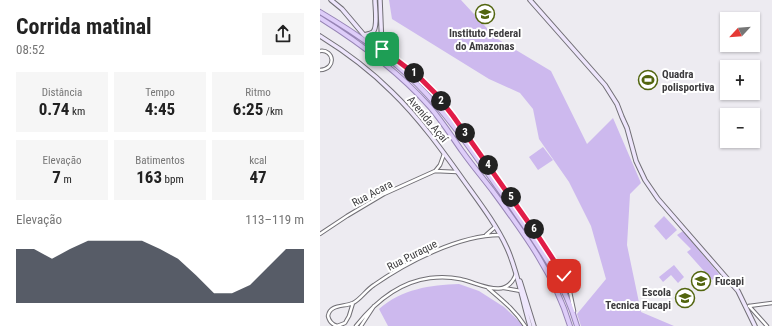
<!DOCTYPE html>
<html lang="pt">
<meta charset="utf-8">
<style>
body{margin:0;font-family:"Roboto Condensed",sans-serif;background:#f6f6f6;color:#222;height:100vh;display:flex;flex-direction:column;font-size:15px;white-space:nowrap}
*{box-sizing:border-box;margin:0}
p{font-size:13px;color:#767676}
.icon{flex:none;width:22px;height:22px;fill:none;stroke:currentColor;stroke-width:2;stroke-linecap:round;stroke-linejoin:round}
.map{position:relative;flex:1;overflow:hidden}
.side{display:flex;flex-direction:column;background:#fff;width:320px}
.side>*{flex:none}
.needle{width:26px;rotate:244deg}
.controls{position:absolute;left:400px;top:12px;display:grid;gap:8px}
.controls a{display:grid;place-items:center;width:40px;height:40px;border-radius:0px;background:#fff;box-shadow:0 1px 3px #0004;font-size:20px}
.pin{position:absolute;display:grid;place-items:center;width:34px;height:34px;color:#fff;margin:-17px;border-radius:8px;box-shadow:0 2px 6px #0006}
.km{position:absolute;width:20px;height:20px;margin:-10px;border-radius:50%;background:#222;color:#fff;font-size:11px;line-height:20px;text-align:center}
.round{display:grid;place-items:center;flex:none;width:42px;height:42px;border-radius:0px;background:#f6f6f6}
.summary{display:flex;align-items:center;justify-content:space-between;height:68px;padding:0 16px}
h1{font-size:22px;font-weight:700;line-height:30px}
.figures{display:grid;grid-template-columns:repeat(3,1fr);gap:6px;height:68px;padding:4px 16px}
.figures div{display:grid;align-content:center;border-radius:0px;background:#f6f6f6;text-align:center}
.figures b{font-size:17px;font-weight:700}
.figures small{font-size:11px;font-weight:400}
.figures p{font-size:11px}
.chart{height:112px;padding:8px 16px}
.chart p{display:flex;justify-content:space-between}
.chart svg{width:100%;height:72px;margin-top:4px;fill:#111827;opacity:.7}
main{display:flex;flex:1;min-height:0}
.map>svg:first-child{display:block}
.green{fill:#cdb9ee}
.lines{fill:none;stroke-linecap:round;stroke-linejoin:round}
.street-casing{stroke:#716f75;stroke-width:4.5}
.secondary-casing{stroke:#716f75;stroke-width:5.5}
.primary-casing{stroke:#9785b5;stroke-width:6}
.street{stroke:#fff;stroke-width:2.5}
.secondary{stroke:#eee6fc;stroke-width:3.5}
.primary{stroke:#decdf9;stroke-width:4}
.route-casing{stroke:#fff;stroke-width:8}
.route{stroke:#e11d48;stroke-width:5}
.labels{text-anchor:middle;stroke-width:4;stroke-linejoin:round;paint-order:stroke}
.poi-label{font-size:11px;font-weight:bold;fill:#3d3c3e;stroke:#fff;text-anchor:start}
.street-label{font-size:11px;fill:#3d3c3e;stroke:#fff}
</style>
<main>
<section class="side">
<div class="summary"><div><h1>Corrida matinal</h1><p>08:52</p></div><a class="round"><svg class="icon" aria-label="share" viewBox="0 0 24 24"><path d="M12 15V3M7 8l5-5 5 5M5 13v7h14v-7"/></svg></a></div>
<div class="figures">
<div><p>Distância</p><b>0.74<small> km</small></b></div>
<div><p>Tempo</p><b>4:45</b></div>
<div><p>Ritmo</p><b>6:25<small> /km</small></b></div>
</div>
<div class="figures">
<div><p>Elevação</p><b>7<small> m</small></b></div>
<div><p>Batimentos</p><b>163<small> bpm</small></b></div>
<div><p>kcal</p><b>47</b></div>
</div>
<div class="chart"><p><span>Elevação</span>113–119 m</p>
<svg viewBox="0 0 160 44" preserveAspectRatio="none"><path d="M0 44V11L10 11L20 17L30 11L40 6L50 6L60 6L70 6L80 11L90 17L100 27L110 38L120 38L130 33L140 22L150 11L160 11V44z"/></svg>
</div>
</section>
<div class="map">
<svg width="452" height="326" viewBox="0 0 452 326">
<rect width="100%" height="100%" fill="#edebf1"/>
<!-- green -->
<path class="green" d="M 69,0 L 141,0 L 176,38 L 231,71 L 267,144 L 293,118 L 321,183 L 310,194 L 307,245 L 321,312 L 354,326 L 261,326 L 257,314 L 286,279 L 271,226 L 249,182 L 219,139 L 213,109 L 200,93 L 169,79 L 72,19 Z
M 223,147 L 233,160 L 218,170 L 209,157 Z
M 344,216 L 357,230 L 346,240 L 334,226 Z
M 363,231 L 399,274 L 392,280 L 367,252 L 371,249 L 357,235 Z
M 354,265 L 364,277 L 358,283 L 351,275 L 343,282 L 339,277 Z
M 139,284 L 159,291 L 184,307 L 204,326 L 68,326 L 59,309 C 82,289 110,285 139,284 Z"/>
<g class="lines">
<defs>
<path id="street" d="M 0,51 C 14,49 17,69 0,70
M 78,61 L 99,77 L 115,93 L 133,116 L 218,236 L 244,276 L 250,292 L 254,311
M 116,170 L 120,165 L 124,154
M 0,234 L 27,216 L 64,194 L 115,171 L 137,172
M 166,235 L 175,227
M 168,288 C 182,300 195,310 205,326
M 184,288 L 201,291
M 33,303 L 29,316 L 25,323 L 17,326 C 11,324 9,321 8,316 C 10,304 24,307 33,303 C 41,299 46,290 54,285 C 87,262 139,235 180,235
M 429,306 L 447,326
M 429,306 L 452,303
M 36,326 C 55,302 79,282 110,278 C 120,277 130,277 140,279 C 160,283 186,301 196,274
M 41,326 L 54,306"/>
<path id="secondary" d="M 11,0 L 22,9 L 44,35 L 78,61
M 60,0 L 62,49
M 210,0 L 285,85 L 297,104 L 302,117 L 307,128 L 316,161 L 325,180 L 338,199 L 418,291 L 435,326
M 44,35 C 47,34 50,34 53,32 C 58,27 55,7 55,0
M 0,36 C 26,52 50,70 72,92 C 99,118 122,150 144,181 C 159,202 176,224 187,248 C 198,272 202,300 210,326
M 200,281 L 214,326"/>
<path id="primary" d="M 0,12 C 34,32 69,56 97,84 C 132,119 159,162 188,202 C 215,241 244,280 257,326
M 0,18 C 40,43 78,71 110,107 C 122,121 132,137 142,151 C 152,165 162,177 172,190 C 203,232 235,275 250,326"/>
</defs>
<!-- street casing -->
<use href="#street" class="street-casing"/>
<!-- secondary casing -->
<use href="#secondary" class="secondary-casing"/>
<!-- primary casing -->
<use href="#primary" class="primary-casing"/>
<!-- street -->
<use href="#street" class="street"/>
<!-- secondary -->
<use href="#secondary" class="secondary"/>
<!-- primary -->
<use href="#primary" class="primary"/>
</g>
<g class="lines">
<defs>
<path id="route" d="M 62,49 L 99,77 L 115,93 L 133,116 L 218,236 L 244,276"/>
</defs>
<!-- route casing -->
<use href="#route" class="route-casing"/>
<!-- route -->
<use href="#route" class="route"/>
</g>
<!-- icons -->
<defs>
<symbol id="university-ring" viewBox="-11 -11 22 22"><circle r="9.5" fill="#fff" stroke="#52650f" stroke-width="1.5"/><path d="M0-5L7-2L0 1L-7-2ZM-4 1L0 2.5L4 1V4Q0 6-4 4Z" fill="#52650f"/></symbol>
<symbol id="stadium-ring" viewBox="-11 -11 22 22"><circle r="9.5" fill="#fff" stroke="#52650f" stroke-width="1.5"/><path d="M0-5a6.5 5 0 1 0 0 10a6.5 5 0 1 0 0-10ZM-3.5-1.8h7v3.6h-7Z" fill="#52650f"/></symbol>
</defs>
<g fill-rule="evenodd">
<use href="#university-ring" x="154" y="3" width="22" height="22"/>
<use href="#stadium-ring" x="317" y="69" width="22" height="22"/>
<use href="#university-ring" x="370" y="270" width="22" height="22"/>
<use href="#university-ring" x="354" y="287" width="22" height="22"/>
</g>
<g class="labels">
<!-- poi labels -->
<g class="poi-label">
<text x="165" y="37" text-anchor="middle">Instituto Federal<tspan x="165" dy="13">do Amazonas</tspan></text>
<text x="342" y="78">Quadra<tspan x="342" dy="13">polisportiva</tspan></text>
<text x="395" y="285">Fucapi</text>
<text x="351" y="296" text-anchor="end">Escola<tspan x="351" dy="13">Tecnica Fucapi</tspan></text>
</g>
<!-- street labels -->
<g class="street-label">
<text transform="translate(108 119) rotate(50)" y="4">Avenida Açaí</text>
<text transform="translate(52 193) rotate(-28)" y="4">Rua Acara</text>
<text transform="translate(92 255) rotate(-27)" y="4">Rua Puraque</text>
</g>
</g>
</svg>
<div class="controls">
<a><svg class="needle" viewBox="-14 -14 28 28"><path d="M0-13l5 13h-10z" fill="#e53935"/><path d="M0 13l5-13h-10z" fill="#767676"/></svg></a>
<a>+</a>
<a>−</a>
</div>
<div class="pin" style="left:62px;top:49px;background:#1e9e55"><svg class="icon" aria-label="arrive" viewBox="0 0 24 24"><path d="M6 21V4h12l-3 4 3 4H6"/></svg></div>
<div class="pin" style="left:244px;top:276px;background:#d93025"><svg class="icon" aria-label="check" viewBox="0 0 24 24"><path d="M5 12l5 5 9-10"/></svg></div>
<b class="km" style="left:94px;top:73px">1</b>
<b class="km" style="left:121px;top:101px">2</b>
<b class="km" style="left:145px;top:133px">3</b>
<b class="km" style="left:168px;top:165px">4</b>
<b class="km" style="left:191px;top:197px">5</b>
<b class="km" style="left:214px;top:229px">6</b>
</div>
</main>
